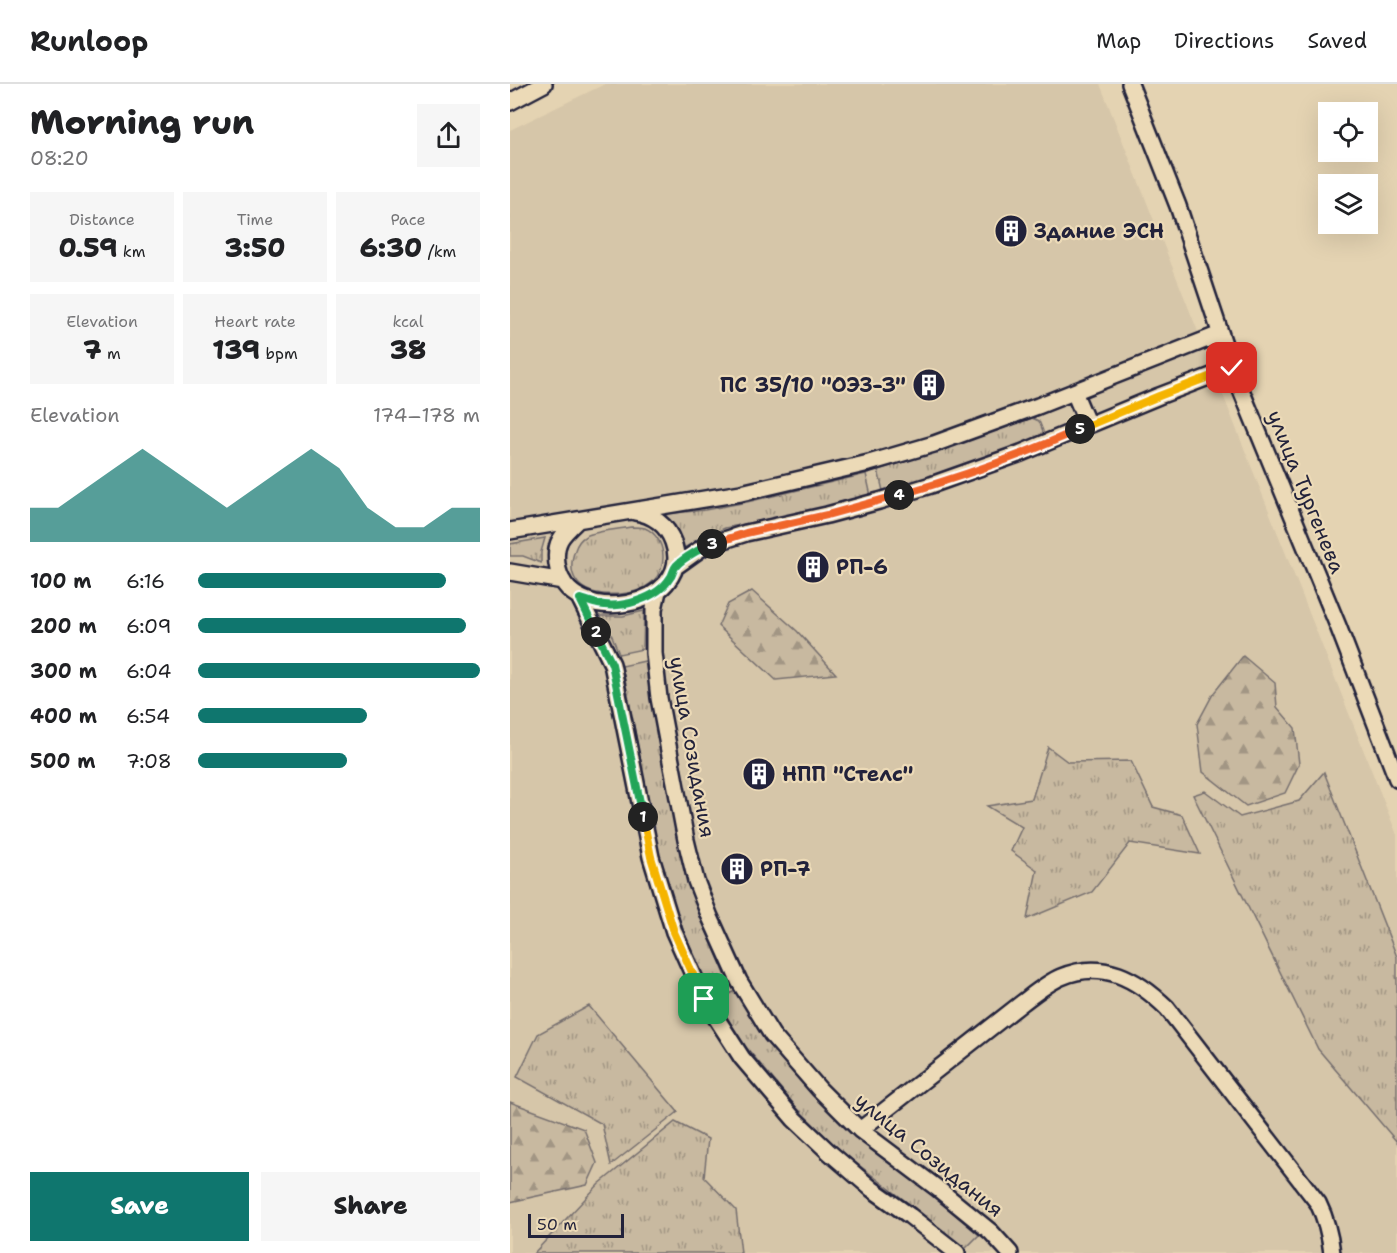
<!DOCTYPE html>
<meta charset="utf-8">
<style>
body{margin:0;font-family:"Shantell Sans",sans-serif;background:#f6f6f6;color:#202124;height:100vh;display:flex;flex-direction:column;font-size:22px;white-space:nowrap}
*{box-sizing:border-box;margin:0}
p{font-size:20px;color:#757577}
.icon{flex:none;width:33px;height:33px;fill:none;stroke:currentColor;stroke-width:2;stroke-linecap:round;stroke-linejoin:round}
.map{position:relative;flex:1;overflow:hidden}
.side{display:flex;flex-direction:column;background:#fff;width:510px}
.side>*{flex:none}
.fabs{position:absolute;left:808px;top:18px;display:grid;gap:12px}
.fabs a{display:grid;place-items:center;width:60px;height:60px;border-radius:0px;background:#fff;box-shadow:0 6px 24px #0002;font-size:30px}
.scale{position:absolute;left:18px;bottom:15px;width:96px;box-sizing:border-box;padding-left:6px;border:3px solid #22223b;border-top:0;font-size:16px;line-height:21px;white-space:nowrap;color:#22223b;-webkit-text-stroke:4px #ecdab7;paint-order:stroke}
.pin{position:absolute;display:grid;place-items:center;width:51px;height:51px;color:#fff;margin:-26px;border-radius:12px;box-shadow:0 3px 9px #0006}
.km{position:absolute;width:30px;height:30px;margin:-15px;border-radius:50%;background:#222;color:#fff;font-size:16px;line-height:30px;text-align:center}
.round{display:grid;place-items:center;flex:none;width:63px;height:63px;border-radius:0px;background:#f6f6f6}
.overview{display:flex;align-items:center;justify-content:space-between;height:102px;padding:0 30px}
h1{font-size:33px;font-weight:800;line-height:45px}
.stats{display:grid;grid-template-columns:repeat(3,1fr);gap:9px;height:102px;padding:6px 30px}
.stats div{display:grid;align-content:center;border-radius:0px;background:#f6f6f6;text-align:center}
.stats b{font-size:26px;font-weight:800}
.stats small{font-size:16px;font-weight:400}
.stats p{font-size:16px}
.chart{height:168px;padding:12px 30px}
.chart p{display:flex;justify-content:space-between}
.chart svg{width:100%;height:108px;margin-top:6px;fill:#0f766e;opacity:.7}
.cta{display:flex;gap:12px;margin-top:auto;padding:12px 30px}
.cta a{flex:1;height:69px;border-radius:0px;background:#0f766e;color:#fff;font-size:24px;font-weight:800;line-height:69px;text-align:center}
.cta a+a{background:#f6f6f6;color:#202124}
ul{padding:0 30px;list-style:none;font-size:20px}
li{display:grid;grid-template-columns:96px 72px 1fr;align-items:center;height:45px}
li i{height:15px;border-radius:8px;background:#0f766e}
header{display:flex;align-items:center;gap:36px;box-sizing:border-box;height:84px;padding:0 30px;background:#fff;border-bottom:2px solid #e0e0e0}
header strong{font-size:28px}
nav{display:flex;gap:33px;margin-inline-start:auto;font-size:21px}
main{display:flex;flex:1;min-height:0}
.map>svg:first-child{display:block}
.built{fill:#d6c6a9}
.grass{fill:url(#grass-tufts);stroke:#756e6e;stroke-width:1.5}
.forest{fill:url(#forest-firs);stroke:#756e6e;stroke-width:1.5}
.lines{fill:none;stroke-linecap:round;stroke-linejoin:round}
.minor-casing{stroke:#22223b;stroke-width:20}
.minor{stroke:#ecdab7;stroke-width:15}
.split-1-casing{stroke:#fff;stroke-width:12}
.split-2-casing{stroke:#fff;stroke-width:12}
.split-3-casing{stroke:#fff;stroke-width:12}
.split-4-casing{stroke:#fff;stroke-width:12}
.split-5-casing{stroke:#fff;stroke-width:12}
.split-6-casing{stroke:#fff;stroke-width:12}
.split-1{stroke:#f5b400;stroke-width:8}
.split-2{stroke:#22a559;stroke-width:8}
.split-3{stroke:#22a559;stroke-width:8}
.split-4{stroke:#f0652b;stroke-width:8}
.split-5{stroke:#f0652b;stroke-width:8}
.split-6{stroke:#f5b400;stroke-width:8}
.labels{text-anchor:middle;stroke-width:4.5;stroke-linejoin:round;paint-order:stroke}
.poi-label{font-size:21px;font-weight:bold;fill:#22223b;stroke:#ecdab7;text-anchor:start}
.street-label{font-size:21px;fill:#22223b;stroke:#ecdab7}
</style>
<header>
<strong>Runloop</strong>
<nav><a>Map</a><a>Directions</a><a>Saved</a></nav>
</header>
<main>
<section class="side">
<div class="overview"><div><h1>Morning run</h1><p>08:20</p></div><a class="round"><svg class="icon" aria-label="share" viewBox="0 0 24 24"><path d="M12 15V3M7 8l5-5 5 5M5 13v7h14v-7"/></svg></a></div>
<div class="stats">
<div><p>Distance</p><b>0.59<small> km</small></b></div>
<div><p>Time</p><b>3:50</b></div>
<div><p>Pace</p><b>6:30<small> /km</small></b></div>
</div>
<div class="stats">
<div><p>Elevation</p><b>7<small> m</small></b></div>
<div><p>Heart rate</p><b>139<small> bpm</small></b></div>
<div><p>kcal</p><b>38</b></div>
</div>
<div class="chart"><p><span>Elevation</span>174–178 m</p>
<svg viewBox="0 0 160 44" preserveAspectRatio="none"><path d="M0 44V30L10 30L20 22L30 14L40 6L50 14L60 22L70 30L80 22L90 14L100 6L110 14L120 30L130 38L140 38L150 30L160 30V44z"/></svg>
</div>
<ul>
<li><b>100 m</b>6:16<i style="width:88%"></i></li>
<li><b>200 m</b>6:09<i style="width:95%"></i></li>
<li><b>300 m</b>6:04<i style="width:100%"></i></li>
<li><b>400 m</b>6:54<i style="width:60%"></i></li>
<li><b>500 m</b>7:08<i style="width:53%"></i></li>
</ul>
<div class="cta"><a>Save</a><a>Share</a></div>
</section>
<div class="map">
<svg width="887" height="1169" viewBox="0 0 887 1169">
<defs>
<pattern id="grass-tufts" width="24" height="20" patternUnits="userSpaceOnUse" patternTransform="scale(1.5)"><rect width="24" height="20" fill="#c8b9a0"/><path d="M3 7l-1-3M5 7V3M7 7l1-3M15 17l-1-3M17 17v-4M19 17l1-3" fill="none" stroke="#a29684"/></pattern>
<pattern id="forest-firs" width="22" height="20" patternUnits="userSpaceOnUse" patternTransform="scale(1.5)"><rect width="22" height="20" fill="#c8b9a0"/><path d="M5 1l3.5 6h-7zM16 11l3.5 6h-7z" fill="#a29684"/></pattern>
</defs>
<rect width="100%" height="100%" fill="#e4d3b2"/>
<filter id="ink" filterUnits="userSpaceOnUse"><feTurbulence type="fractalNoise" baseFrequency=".0167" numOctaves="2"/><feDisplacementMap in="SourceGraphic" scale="12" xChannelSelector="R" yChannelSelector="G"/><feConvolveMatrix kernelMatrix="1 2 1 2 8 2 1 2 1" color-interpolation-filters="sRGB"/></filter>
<g filter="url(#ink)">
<!-- built -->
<path class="built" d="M 95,0 L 590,0 L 887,751 L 887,1169 L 0,1169 L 0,46 Z"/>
<!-- grass -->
<path class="grass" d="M 522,334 L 529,337 L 533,347 L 531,353 L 433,389 L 373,407 L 368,386 L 425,368 Z
M 356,390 L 361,412 L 315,423 L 215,444 L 190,455 L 174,464 L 169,450 L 154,430 L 195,426 L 237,418 Z
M 121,443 C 125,443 130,443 135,444 C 156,453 159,484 142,498 C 130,509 109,511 93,510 C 67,508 56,490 65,466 C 67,460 70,455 76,452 C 84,447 110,445 121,443 Z
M 35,454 L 31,468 L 31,479 L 13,472 L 0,472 L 0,460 Z
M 134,527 L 133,565 L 109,570 L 102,552 L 89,532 L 113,532 Z
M 135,577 L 141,615 L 168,758 L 179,799 L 192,836 L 218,897 L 199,905 C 177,859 157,809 146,759 C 133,700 125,641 112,582 Z
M 538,663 L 558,678 L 621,677 L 643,723 L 672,731 L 690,770 L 620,759 L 582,808 L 517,835 L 527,786 L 501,767 L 512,743 L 477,722 L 522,715 Z
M 814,688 L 887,873 L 887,1058 L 808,965 L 683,711 L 695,707 L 730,733 L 789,717 Z
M 225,907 L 255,954 L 303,1011 L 344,1052 L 421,1110 L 469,1151 L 455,1165 L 406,1125 L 328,1065 L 287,1024 L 236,963 L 206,916 Z
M 79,922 L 168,1028 L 101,1081 L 92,1040 L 7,993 L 28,950 Z
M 165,1038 L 198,1055 L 194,1093 L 226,1126 L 231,1169 L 24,1169 L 89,1100 Z"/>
<!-- forest -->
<path class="forest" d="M 242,507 L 287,547 L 326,590 L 266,596 L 208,542 L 218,520 Z
M 733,572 L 765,599 L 767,623 L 785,644 L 789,680 L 775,709 L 736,722 L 693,688 L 687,640 L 703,610 Z
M 0,1018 L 74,1045 L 87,1079 L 77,1101 L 0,1118 Z"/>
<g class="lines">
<defs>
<path id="minor" d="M 620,0 L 668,122 L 722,284 L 828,542 L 887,695
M 0,18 L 34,0
M 564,308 L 578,341
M 67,437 C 52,451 44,458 47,480 C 56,548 187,524 163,458 C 157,441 142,430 125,428
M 0,447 L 231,409 L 359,379 L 424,360 L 528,322 L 710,250
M 165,483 L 193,463 L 236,449 L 317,431 L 369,417 L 421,401 L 511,369 L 649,312 L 722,284
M 0,488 L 53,497
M 148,507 L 144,525 L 144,569 L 149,614 L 176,756 L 186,797 L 200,833 L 229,897 L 262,951 L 309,1005 L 350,1046 L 427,1104 L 481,1148 L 500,1169
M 70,515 L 102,580 L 141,773 L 164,848 L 194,915 L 232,974 L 284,1035 L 319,1068 L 362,1105 L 400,1132 L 447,1169
M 350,1046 L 512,919 C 524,910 537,899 551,893 C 593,875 627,895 657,924 L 808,1119 C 816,1135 820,1151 822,1169"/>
</defs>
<!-- minor casing -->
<use href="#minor" class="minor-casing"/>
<!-- minor -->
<use href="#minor" class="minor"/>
</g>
</g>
<g class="lines" filter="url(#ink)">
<defs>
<path id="split-1" d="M 133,733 L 141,773 L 164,848 L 194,915"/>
<path id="split-2" d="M 86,548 L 102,580 L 133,733"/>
<path id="split-3" d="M 86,548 L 70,515 C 76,516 82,519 88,520 C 111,525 147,515 160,494 C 163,491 163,485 166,482 C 173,474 193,463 202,460"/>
<path id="split-4" d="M 202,460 L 236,449 L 317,431 L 389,411"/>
<path id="split-5" d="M 389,411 C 450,393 512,372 570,345"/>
<path id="split-6" d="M 570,345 L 649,312 L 722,284"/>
</defs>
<!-- split-1 casing -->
<use href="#split-1" class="split-1-casing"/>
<!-- split-2 casing -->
<use href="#split-2" class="split-2-casing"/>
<!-- split-3 casing -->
<use href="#split-3" class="split-3-casing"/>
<!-- split-4 casing -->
<use href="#split-4" class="split-4-casing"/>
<!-- split-5 casing -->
<use href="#split-5" class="split-5-casing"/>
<!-- split-6 casing -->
<use href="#split-6" class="split-6-casing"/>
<!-- split-1 -->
<use href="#split-1" class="split-1"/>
<!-- split-2 -->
<use href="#split-2" class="split-2"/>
<!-- split-3 -->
<use href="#split-3" class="split-3"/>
<!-- split-4 -->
<use href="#split-4" class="split-4"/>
<!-- split-5 -->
<use href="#split-5" class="split-5"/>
<!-- split-6 -->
<use href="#split-6" class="split-6"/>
</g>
<!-- icons -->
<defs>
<symbol id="building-disc" viewBox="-11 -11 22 22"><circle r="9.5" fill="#22223b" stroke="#ecdab7"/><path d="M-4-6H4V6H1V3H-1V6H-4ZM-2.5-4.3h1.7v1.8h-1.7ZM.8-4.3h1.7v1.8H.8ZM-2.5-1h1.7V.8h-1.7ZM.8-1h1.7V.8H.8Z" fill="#fff"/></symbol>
</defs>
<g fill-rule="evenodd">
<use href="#building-disc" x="482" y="128" width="38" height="38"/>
<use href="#building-disc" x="400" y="282" width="38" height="38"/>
<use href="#building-disc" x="284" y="464" width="38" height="38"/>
<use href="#building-disc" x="230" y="671" width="38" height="38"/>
<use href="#building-disc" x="208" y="766" width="38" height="38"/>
</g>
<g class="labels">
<!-- poi labels -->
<g class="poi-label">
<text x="524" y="154">Здание ЭСН</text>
<text x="396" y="308" text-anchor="end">ПС 35/10 "ОЭЗ-3"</text>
<text x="326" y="490">РП-6</text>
<text x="272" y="697">НПП "Стелс"</text>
<text x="250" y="792">РП-7</text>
</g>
<!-- street labels -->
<g class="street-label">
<text transform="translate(796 408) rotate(68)" y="7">улица Тургенева</text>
<text transform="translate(182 663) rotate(80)" y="7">улица Созидания</text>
<text transform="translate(419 1071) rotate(39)" y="7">улица Созидания</text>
</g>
</g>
</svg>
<div class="fabs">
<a><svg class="icon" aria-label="locate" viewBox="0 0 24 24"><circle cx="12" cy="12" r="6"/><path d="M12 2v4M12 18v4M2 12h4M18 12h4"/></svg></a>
<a><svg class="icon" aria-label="layers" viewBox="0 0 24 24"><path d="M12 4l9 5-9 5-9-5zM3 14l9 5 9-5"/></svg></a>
</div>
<div class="scale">50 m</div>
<div class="pin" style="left:194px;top:915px;background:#1e9e55"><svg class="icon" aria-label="arrive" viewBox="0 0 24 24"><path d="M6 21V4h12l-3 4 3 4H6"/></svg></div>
<div class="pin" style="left:722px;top:284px;background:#d93025"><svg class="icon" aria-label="check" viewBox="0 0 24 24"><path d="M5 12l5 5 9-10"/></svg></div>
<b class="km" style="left:133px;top:733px">1</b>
<b class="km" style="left:86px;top:548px">2</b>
<b class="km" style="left:202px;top:460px">3</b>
<b class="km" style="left:389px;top:411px">4</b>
<b class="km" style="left:570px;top:345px">5</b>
</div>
</main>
